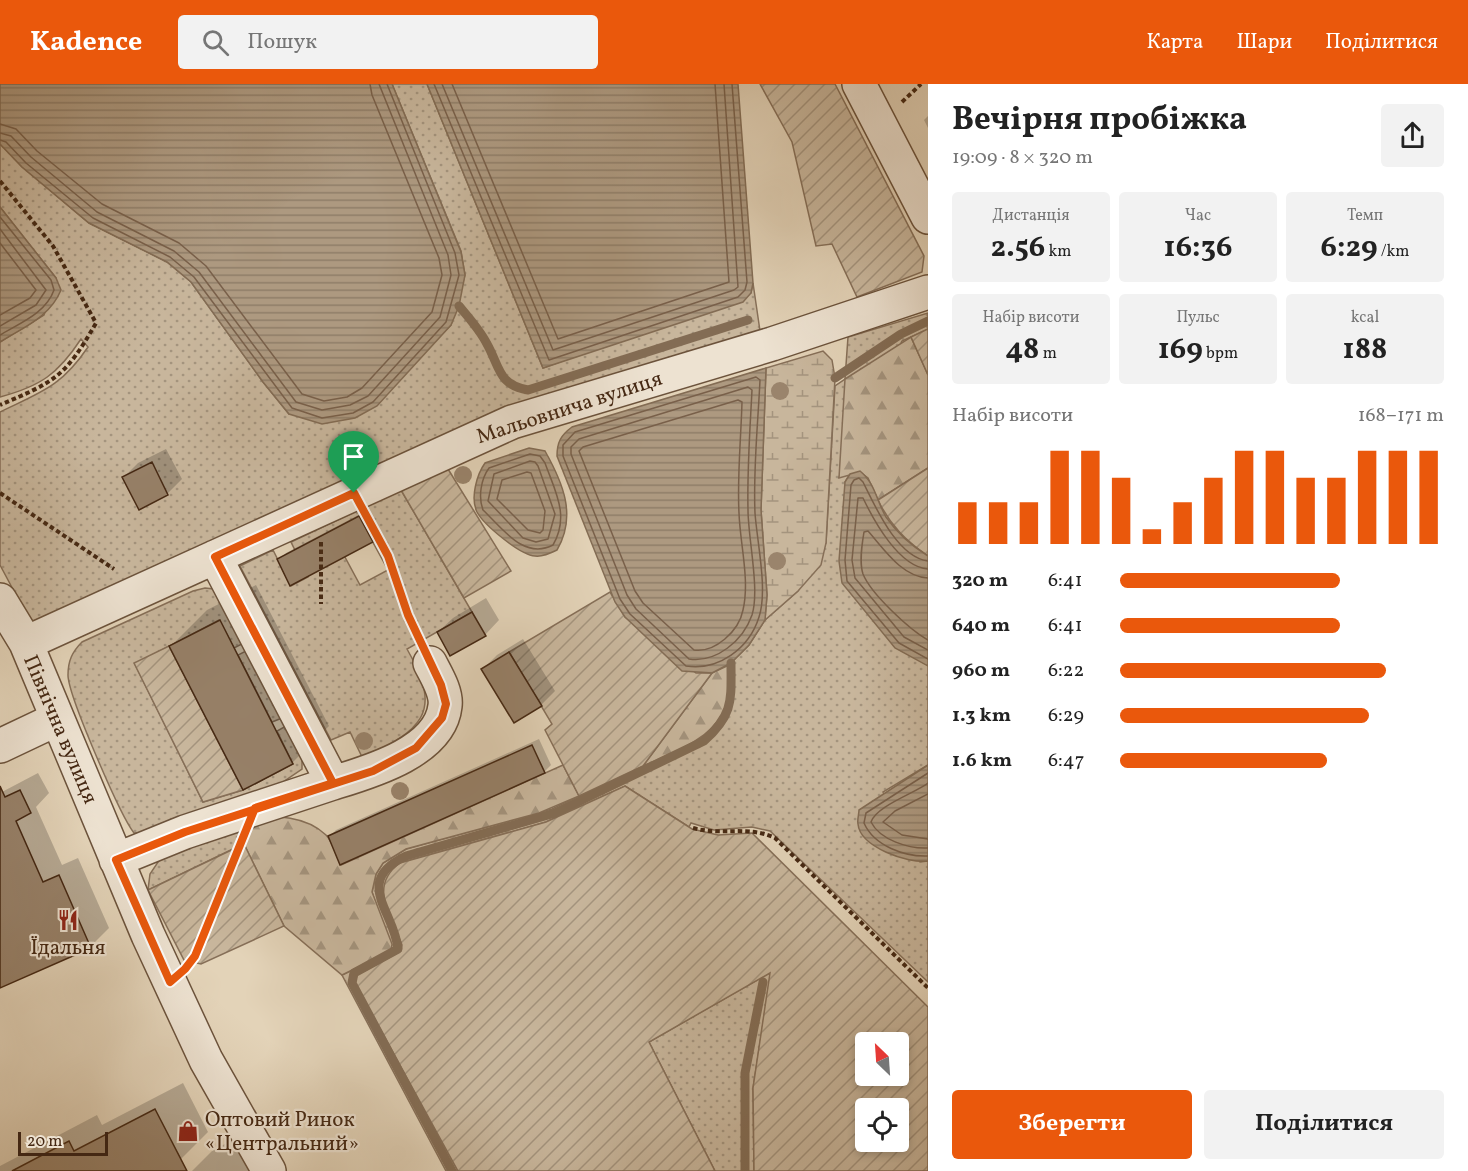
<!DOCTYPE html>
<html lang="uk">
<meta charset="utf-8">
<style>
body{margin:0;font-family:Vollkorn,serif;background:#f2f2f2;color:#222;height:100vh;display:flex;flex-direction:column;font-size:22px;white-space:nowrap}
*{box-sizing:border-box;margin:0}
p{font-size:20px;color:#767676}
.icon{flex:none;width:33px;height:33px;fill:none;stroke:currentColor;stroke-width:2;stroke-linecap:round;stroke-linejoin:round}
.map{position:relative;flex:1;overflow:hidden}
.details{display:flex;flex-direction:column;background:#fff;width:540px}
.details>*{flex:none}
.needle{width:39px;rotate:335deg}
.controls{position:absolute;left:855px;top:948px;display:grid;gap:12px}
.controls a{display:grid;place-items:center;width:54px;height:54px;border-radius:6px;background:#fff;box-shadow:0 3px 9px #0003;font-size:30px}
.scale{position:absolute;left:18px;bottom:15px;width:90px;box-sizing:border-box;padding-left:6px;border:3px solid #452813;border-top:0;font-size:16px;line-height:21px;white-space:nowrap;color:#452813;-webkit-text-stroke:4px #ede2d1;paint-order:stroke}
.pin{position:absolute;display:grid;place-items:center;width:51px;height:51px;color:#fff;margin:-62px -26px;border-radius:50% 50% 50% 0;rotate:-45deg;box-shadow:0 0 6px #0007}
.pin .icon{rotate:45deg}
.round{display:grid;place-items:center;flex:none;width:63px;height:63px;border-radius:6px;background:#f2f2f2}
.headline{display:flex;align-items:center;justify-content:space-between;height:102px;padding:0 24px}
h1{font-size:33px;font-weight:700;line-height:45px}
.metrics{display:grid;grid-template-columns:repeat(3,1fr);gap:9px;height:102px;padding:6px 24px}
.metrics div{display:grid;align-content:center;border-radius:6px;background:#f2f2f2;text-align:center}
.metrics b{font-size:30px;font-weight:700}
.metrics small{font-size:16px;font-weight:400}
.metrics p{font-size:16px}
.chart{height:168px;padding:12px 24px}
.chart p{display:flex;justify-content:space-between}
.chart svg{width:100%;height:108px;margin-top:6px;stroke:#ea580c;stroke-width:6}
.primary-button{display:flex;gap:12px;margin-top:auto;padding:12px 24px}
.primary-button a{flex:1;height:69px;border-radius:6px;background:#ea580c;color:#fff;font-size:24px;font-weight:700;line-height:69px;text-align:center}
.primary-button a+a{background:#f2f2f2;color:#222}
ul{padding:0 24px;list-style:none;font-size:20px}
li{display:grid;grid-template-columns:96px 72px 1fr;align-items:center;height:45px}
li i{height:15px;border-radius:8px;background:#ea580c}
header{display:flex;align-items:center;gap:36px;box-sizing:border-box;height:84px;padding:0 30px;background:#ea580c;color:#fff}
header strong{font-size:28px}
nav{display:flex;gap:33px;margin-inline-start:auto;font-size:21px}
.search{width:420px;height:54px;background:#f2f2f2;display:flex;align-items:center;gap:15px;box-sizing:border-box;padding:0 21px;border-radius:6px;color:#767676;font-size:22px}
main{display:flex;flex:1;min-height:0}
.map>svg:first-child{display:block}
.grass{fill:url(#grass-dots);stroke:#866f58;stroke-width:1.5;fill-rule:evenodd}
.forest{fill:url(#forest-firs);stroke:#866f58;stroke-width:1.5}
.wetland{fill:url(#wetland-marsh);stroke:#866f58;stroke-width:1.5}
.garden{fill:url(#garden-furrows);stroke:#866f58;stroke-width:1.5;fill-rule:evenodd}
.water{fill:url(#water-rules);stroke:#836c54;stroke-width:1.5}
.shadow{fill:#0003}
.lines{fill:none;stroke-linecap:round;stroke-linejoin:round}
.shore{stroke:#79604a;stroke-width:1.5}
.stream{stroke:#836c54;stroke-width:9}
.building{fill:#978169;stroke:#452813;stroke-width:1.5}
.minor-casing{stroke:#6c533c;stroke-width:36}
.path{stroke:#452813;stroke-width:4;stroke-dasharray:4.5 3;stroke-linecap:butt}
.minor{stroke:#ede2d1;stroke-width:33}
.tree{fill:#9a846c}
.route-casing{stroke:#fff;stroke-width:12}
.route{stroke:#ea580c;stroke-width:8}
.labels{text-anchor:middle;stroke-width:4.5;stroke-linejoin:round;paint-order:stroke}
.street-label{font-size:21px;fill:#452813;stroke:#ede2d1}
.poi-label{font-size:21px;fill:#452813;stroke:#ede2d1}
</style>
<header>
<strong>Kadence</strong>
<div class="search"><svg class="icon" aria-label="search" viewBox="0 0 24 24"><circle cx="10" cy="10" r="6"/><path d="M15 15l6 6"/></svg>Пошук</div>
<nav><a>Карта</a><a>Шари</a><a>Поділитися</a></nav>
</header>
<main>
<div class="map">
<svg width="928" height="1087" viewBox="0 0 928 1087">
<defs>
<pattern id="grass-dots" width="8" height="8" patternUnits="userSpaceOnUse" patternTransform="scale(1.5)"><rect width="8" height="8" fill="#c8b69c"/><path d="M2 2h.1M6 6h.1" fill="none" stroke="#a4947e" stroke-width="1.8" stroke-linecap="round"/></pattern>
<pattern id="forest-firs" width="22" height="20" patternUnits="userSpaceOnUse" patternTransform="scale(1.5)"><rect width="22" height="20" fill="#c8b69c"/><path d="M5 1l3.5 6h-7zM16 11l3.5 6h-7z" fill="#a4947e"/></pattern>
<pattern id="wetland-marsh" width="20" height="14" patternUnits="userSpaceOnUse" patternTransform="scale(1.5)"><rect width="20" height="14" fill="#c8b69c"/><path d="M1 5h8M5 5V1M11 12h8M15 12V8" fill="none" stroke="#a4947e"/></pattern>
<pattern id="garden-furrows" width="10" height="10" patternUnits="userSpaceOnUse" patternTransform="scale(1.5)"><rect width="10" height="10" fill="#c8b69c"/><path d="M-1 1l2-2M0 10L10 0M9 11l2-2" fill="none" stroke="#a4947e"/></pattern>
<pattern id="water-rules" width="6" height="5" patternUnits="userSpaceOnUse" patternTransform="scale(1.5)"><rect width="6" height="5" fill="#ad9980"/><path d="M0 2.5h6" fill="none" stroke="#8f7d68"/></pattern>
</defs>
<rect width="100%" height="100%" fill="#e3d3b8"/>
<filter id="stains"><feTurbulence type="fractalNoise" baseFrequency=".00333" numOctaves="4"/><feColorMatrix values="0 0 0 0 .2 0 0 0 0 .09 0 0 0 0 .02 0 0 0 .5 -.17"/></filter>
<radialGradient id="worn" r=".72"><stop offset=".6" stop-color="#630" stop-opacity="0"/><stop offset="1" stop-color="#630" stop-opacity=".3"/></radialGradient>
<!-- grass -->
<path class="grass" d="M 392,0 L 427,0 L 543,284 L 751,209 L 753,199 L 760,247 L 32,541 L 0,481 L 0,328 C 41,308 61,303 88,263 L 81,255 C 58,290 41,302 0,313 L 0,258 L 44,231 L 56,194 L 0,123 L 0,60 L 22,83 L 89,139 L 167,178 L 191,198 L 263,298 L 289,330 L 415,277 L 451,241 L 465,191 L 461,167 Z
M 928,229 L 928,245 L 902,257 L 839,393 L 850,390 L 845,398 L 928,582 L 928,681 L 883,708 L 920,778 L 928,777 L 928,898 L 770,747 L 752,743 L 714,746 L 691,739 L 689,743 L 625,702 L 546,738 L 400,779 L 384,815 L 402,861 L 401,867 L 354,895 L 458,1087 L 446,1087 L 342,891 L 391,867 L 372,808 L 376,790 L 383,779 L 406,765 L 552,725 L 702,653 L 724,626 L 729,581 L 749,561 L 765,536 L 798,507 L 826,459 L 835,302 L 845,295 L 848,253 Z
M 401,406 L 472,528 L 407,565 C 445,631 420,645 363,675 L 350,648 L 331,656 L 240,482 L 273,466 L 291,502 L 308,493 L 291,458 ZM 359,433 L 388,486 L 360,501 L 331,447 Z
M 205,504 L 214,505 L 244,559 L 234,564 L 219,536 L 135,580 L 203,718 L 243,706 L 293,680 L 277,647 L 286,642 L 302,674 L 302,685 L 271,706 L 142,749 L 134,749 C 120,731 68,611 68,591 C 68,577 72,568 82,558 L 193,507 Z
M 248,566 L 282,634 L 272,638 L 238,571 Z
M 245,742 L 235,764 L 148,806 L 150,790 L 160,775 Z
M 771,888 L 753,1004 L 754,1087 L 715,1087 L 649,958 Z"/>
<!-- forest -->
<path class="forest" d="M 911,253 L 928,291 L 928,384 L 878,416 L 868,394 L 860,388 L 839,394 L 845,295 Z
M 729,581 C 728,595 730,614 724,627 C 709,657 672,669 643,682 L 712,589 Z
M 563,681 L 579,712 L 539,729 L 406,765 L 383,779 L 376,790 L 372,808 L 392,860 L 391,867 L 342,891 L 284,842 L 244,760 C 247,755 249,747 253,743 C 272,725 309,735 326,751 C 333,758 336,772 341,781 Z"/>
<!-- wetland -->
<path class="wetland" d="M 823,267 L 832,276 L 835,294 L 826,459 L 821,481 L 798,507 L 765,536 L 767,511 L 761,426 L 766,284 Z"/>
<!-- garden -->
<path class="garden" d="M 760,0 L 835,0 L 924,172 L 922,188 L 857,213 L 832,160 L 816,162 L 792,58 Z
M 928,245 L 928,291 L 911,253 Z
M 928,384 L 928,472 C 906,457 890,441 878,416 Z
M 448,385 L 511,487 L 464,514 L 401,406 Z
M 610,508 L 625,533 L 696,589 L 712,589 L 643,682 L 579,712 L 545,646 L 552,640 L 509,568 Z
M 169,562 L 243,706 L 203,718 L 134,579 Z
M 625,702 L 692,745 L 718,751 L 752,749 L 928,923 L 928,1087 L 754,1087 L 753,1004 L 770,889 L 649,958 L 715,1087 L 458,1087 L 355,899 L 357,891 L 401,867 L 402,861 C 391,832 368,802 400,779 L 546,738 ZM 866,958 L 898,958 L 898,992 L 866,992 ZM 866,1024 L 898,1024 L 898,1058 L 866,1058 Z
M 244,760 L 284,842 L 201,880 L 184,876 L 148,806 Z"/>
<!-- water -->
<path class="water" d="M 0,0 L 392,0 L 461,168 L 465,191 L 459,222 L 451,241 L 377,322 L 355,334 L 322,340 L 289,330 L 263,298 L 191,198 L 167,178 L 89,139 L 22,83 L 0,60 Z
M 427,0 L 738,0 L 753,199 L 751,209 L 743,218 L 543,284 Z
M 0,123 L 56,194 L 61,206 C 50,233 24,243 0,258 Z
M 766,284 L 761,426 L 767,511 L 765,536 L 749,561 L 731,579 L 712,589 L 682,587 L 625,533 L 615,518 L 557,372 C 557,358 561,351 572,343 Z
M 529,364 L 545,367 C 563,399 577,432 557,466 C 551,469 542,473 535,472 C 520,471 484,441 477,428 C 470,414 477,390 485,379 Z
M 860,387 C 875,399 877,418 886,433 C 897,449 912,462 928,472 L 928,582 L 895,564 L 842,499 L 839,477 L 845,398 L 850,390 Z
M 928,681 L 928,777 C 908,780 860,763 858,740 C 857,736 859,730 859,726 Z"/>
<!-- shadow -->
<path class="shadow" d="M 928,32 L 928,44 L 924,36 Z
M 166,365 L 182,395 L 167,410 L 139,424 L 124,393 L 138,379 Z
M 366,427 L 379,450 L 372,457 L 279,476 L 286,469 Z
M 256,501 L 329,642 L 292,679 L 243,704 L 171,562 L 207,526 Z
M 486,514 L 499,536 L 485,551 L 438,548 L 453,534 Z
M 523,555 L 555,607 L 541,621 L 483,585 L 497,571 Z
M 539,655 L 551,681 L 544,688 L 330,752 L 336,746 Z
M 38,689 L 49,709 L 36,723 L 62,781 L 78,774 L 109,844 L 91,862 L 6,899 L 0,885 L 0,709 Z
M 183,999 L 208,1048 L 181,1075 L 158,1087 L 0,1087 L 0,1082 L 97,1031 L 102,1041 Z
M 243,1050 L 263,1087 L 192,1087 L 212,1067 Z"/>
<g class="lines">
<!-- shore -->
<path class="shore" d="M 434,0 L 549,276 L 738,213 L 745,206 L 747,198 L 732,0
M 442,0 L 553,266 L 734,206 L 738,203 L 724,0
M 452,0 L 558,255 L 729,198 L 715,0
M 0,40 L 16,45 L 37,67 L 102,120 L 179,159 L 206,182 L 302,310 L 324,317 L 347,313 L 362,304 L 432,228 L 442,191 L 439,174 L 372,11 L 370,0
M 0,49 L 11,52 L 31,73 L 97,128 L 174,167 L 199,188 L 296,318 L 322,326 L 350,321 L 368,312 L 440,233 L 451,191 L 448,171 L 379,0
M 0,56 L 6,58 L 26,79 L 93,134 L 170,173 L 194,193 L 292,324 L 322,334 L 353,329 L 373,318 L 446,238 L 459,191 L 455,169 L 387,0
M 0,133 L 51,196 L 54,206 C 46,229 20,239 0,251
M 0,145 L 46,206 L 36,221 L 0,242
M 0,159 L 36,206 L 30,214 L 0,231
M 756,293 L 760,296 C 758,340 753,385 755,429 C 757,458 768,506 759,533 C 749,565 718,587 686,582 L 630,530 L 620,515 L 563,372 L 563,361 L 575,348 Z
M 748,303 L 752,306 C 750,346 747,386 748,426 C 748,454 760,506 752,531 C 743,557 716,579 689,575 L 636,525 L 627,511 L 571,370 L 571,363 L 579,355 Z
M 738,316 L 742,318 C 741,355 737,393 739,429 C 740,460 750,496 743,526 C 739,547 715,569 694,566 L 643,519 L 635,507 L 579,367 L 583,363 Z
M 530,370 L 540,372 L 545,379 C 555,407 570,432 553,461 C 524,476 503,445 483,426 C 478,413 481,395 489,384 Z
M 530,377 L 535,378 L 538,382 L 555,430 L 548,455 L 536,458 L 523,454 L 488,417 L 494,390 Z
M 527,388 L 531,389 L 545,427 L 543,446 L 540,449 L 528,446 L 497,415 L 502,396 Z
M 928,477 C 897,473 875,422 863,398 L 859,394 L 854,396 L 851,401 L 845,476 L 847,497 L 899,559 L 928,575
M 928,485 C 899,483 874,437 863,414 L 858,414 L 852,476 L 855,494 L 904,553 L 928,566
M 928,494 C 902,493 884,465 868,447 L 864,448 C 862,460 859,478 863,490 C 871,510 910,546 928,556
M 928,689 L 866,729 L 864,739 C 874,762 905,773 928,772
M 928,699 C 915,709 876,722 871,738 C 880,756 909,765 928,764
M 928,710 L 895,727 L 883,738 L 902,751 L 928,755"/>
<!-- stream -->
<path class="stream" d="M 459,222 C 469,234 480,246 487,260 C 500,283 498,301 528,306 L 748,236
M 835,294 L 901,250 L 928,237
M 452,1087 L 352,899 L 354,889 L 398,865 C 395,828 352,797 406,772 L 555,729 L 704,657 C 734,630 731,616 731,579
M 745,1087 L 745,989 L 763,898"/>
</g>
<!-- building -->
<path class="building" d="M 152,378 L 168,411 L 139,426 L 122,393 Z
M 359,432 L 373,458 L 290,502 L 277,475 Z
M 472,528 L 486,552 L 450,572 L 437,548 Z
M 220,536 L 293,680 L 243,706 L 169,562 Z
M 509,568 L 542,622 L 514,639 L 481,585 Z
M 532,661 L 545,689 L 340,781 L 328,752 Z
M 0,702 L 5,713 L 20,706 L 31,729 L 16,737 L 43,798 L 59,791 L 91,864 L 0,904 Z
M 155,1025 L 187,1087 L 12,1087 L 69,1057 L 74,1067 Z"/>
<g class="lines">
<defs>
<path id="minor" d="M 859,0 L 928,133
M 0,516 L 26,559 L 148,851 L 206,976 L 269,1087
M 26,559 L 512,338 L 772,260 L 928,208
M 0,662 L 57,635
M 333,699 C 369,688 440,668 445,622 C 447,608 436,591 430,579
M 116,776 L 185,748 L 333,699 L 215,473"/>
</defs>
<!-- minor casing -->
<use href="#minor" class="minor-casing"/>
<!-- path -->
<path class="path" d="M 902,18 L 921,0
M 0,97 L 53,162 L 96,239 C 65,293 56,297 0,321
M 0,409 L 114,485
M 369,437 L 388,472 L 417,551
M 321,458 L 321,520
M 693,744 C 722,752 748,741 775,754 L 928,904
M 193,875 L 240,762"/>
<!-- minor -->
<use href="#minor" class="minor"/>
</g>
<!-- trees -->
<g class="tree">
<circle cx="780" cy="307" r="9"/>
<circle cx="463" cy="391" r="9"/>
<circle cx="777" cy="477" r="9"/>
<circle cx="364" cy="657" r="9"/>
<circle cx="400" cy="707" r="9"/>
</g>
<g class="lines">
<defs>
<path id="route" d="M 354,409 L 215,473 L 333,699 L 255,724 L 195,872 L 185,885 L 170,898 L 116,776 L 185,748 L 373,687 L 416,664 L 442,634 L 446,620 L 441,601 L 408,531 L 388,472 L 354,409"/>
</defs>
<!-- route casing -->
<use href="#route" class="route-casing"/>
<!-- route -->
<use href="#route" class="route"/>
</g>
<!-- icons -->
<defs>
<symbol id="restaurant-bare" viewBox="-9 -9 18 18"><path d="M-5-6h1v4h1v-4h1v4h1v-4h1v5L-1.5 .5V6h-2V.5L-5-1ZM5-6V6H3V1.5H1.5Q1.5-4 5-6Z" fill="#8f2418" stroke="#ede2d1" stroke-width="2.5" paint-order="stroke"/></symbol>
<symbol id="shop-bare" viewBox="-9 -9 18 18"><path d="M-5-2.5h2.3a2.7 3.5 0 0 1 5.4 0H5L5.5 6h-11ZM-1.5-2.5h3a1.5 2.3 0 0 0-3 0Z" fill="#8f2418" stroke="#ede2d1" stroke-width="2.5" paint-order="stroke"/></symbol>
</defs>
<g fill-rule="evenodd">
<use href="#restaurant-bare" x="53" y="821" width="30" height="30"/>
<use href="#shop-bare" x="173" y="1032" width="30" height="30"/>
</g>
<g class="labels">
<!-- street labels -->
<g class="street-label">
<text transform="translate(569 323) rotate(-18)" y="7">Мальовнича вулиця</text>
<text transform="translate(61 645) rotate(67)" y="7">Північна вулиця</text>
</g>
<!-- poi labels -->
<g class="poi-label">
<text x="68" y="870">Їдальня</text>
<text x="205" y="1042" text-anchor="start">Оптовий Ринок<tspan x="205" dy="24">«Центральний»</tspan></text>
</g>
</g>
<rect width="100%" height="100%" filter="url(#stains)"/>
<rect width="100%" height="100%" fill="url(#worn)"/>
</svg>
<div class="controls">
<a><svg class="needle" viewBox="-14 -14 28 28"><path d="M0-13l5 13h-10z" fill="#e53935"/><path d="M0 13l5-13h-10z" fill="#767676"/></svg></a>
<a><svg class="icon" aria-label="locate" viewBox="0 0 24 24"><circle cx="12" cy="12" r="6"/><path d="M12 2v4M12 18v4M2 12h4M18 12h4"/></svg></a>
</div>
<div class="scale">20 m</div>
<div class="pin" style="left:354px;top:409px;background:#1e9e55"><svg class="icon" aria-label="arrive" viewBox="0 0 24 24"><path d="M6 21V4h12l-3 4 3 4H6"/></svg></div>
</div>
<section class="details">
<div class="headline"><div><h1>Вечірня пробіжка</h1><p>19:09 · 8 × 320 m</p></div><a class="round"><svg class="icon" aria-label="share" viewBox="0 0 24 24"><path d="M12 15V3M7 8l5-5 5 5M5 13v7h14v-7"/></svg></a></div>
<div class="metrics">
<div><p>Дистанція</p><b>2.56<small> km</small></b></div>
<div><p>Час</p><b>16:36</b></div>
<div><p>Темп</p><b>6:29<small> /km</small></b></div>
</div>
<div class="metrics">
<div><p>Набір висоти</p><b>48<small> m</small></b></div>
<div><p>Пульс</p><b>169<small> bpm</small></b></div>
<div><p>kcal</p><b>188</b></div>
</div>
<div class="chart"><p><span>Набір висоти</span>168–171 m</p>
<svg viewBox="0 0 160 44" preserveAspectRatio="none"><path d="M5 44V27M15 44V27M25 44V27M35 44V6M45 44V6M55 44V17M65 44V38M75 44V27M85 44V17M95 44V6M105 44V6M115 44V17M125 44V17M135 44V6M145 44V6M155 44V6"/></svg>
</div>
<ul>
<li><b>320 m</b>6:41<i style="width:68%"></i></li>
<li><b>640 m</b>6:41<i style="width:68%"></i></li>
<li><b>960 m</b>6:22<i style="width:82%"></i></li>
<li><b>1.3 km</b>6:29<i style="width:77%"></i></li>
<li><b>1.6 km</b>6:47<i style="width:64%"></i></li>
</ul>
<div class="primary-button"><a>Зберегти</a><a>Поділитися</a></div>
</section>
</main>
